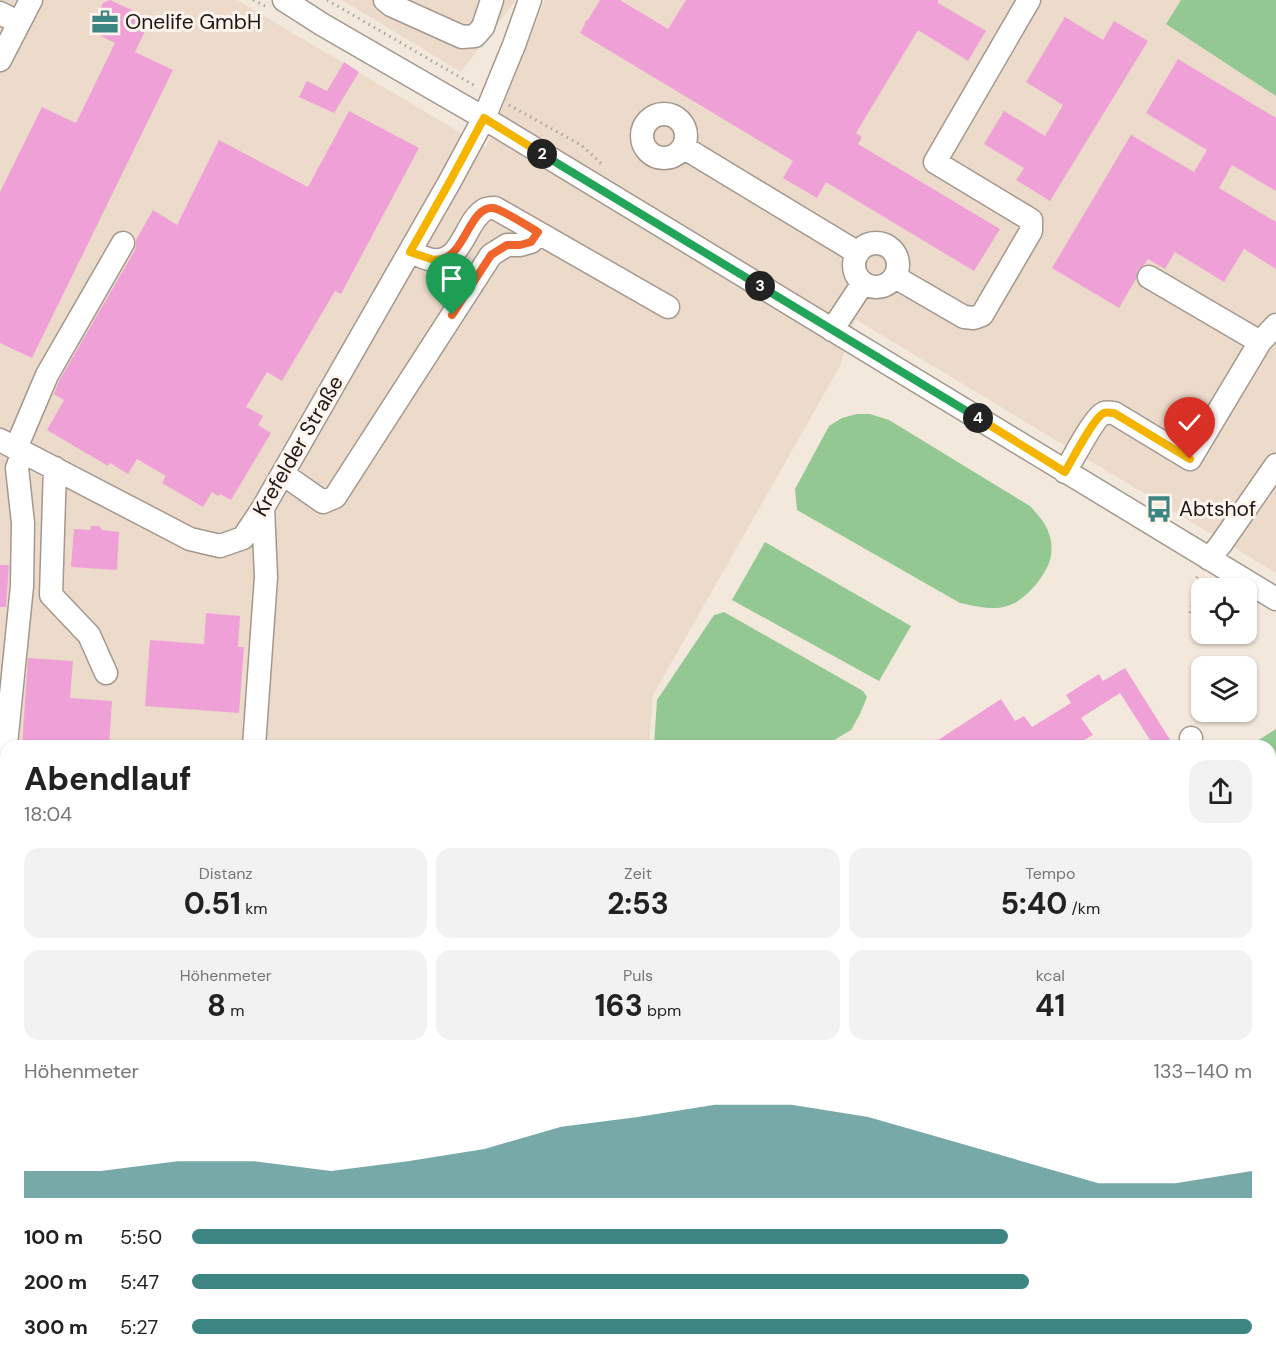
<!DOCTYPE html>
<html lang="de">
<meta charset="utf-8">
<style>
body{margin:0;font-family:"DM Sans",sans-serif;background:#f2f2f2;color:#222;height:100vh;display:flex;flex-direction:column;font-size:22px;white-space:nowrap}
*{box-sizing:border-box;margin:0}
p{font-size:20px;color:#767676}
.icon{flex:none;width:33px;height:33px;fill:none;stroke:currentColor;stroke-width:2;stroke-linecap:round;stroke-linejoin:round}
.map{position:relative;flex:1;overflow:hidden}
.side{position:absolute;left:0px;top:740px;width:1276px;height:622px;display:flex;flex-direction:column;background:#fff;border-radius:18px 18px 0 0;box-shadow:0 2px 4px #0004}
.side>*{flex:none}
.buttons{position:absolute;left:1191px;top:578px;display:grid;gap:12px}
.buttons a{display:grid;place-items:center;width:66px;height:66px;border-radius:12px;background:#fff;box-shadow:0 2px 4px #0004;font-size:30px}
.pin{position:absolute;display:grid;place-items:center;width:51px;height:51px;color:#fff;margin:-62px -26px;border-radius:50% 50% 50% 0;rotate:-45deg;box-shadow:0 0 6px #0007}
.pin .icon{rotate:45deg}
.km{position:absolute;width:30px;height:30px;margin:-15px;border-radius:50%;background:#222;color:#fff;font-size:16px;line-height:30px;text-align:center}
.round{display:grid;place-items:center;flex:none;width:63px;height:63px;border-radius:18px;background:#f2f2f2}
.head{display:flex;align-items:center;justify-content:space-between;height:102px;padding:0 24px}
h1{font-size:33px;font-weight:700;line-height:45px}
.metrics{display:grid;grid-template-columns:repeat(3,1fr);gap:9px;height:102px;padding:6px 24px}
.metrics div{display:grid;align-content:center;border-radius:15px;background:#f2f2f2;text-align:center}
.metrics b{font-size:30px;font-weight:700}
.metrics small{font-size:16px;font-weight:400}
.metrics p{font-size:16px}
.chart{height:168px;padding:12px 24px}
.chart p{display:flex;justify-content:space-between}
.chart svg{width:100%;height:108px;margin-top:6px;fill:#3d8582;opacity:.7}
ul{padding:0 24px;list-style:none;font-size:20px}
li{display:grid;grid-template-columns:96px 72px 1fr;align-items:center;height:45px}
li i{height:15px;border-radius:8px;background:#3d8582}
.map>svg:first-child{display:block}
.built{fill:#ecdbca}
.grass{fill:#93c893}
.forest{fill:url(#forest-firs)}
.water{fill:url(#water-rules)}
.lines{fill:none;stroke-linecap:round;stroke-linejoin:round}
.river{stroke:#55bfea;stroke-width:30}
.building{fill:#efa1d7}
.minor-casing{stroke:#a3988e;stroke-width:25}
.highway-casing{stroke:#a3988e;stroke-width:35}
.path{stroke:#aca39a;stroke-width:3;stroke-dasharray:1.5 4.5;stroke-linecap:butt}
.minor{stroke:#fff;stroke-width:22}
.highway{stroke:#fff;stroke-width:33}
.split-1-casing{stroke:#fff;stroke-width:12}
.split-2-casing{stroke:#fff;stroke-width:12}
.split-3-casing{stroke:#fff;stroke-width:12}
.split-4-casing{stroke:#fff;stroke-width:12}
.split-5-casing{stroke:#fff;stroke-width:12}
.split-1{stroke:#f0652b;stroke-width:8}
.split-2{stroke:#f5b400;stroke-width:8}
.split-3{stroke:#22a559;stroke-width:8}
.split-4{stroke:#22a559;stroke-width:8}
.split-5{stroke:#f5b400;stroke-width:8}
.labels{text-anchor:middle;stroke-width:6;stroke-linejoin:round;paint-order:stroke}
.poi-label{font-size:21px;fill:#1c1814;stroke:#fff5ec;text-anchor:start}
.street-label{font-size:21px;fill:#1c1814;stroke:#fff5ec}
</style>
<div class="map">
<svg width="1276" height="1361" viewBox="0 0 1276 1361">
<defs>
<pattern id="forest-firs" width="22" height="20" patternUnits="userSpaceOnUse" patternTransform="scale(1.5)"><rect width="22" height="20" fill="#84c685"/><path d="M5 1l3.5 6h-7zM16 11l3.5 6h-7z" fill="#71a972"/></pattern>
<pattern id="water-rules" width="6" height="5" patternUnits="userSpaceOnUse" patternTransform="scale(1.5)"><rect width="6" height="5" fill="#55bfea"/><path d="M0 2.5h6" fill="none" stroke="#49a3c8"/></pattern>
</defs>
<rect width="100%" height="100%" fill="#f3e8dc"/>
<!-- built -->
<path class="built" d="M 0,0 L 237,0 L 486,148 L 545,0 L 1181,0 L 1166,24 L 1276,96 L 1276,573 L 855,319 L 840,366 L 653,695 L 649,745 L 6,746 L 6,819 L 0,818 Z
M 342,0 L 516,0 L 461,72 Z"/>
<!-- grass -->
<path class="grass" d="M 1181,0 L 1276,0 L 1276,96 L 1166,24 Z
M 857,414 L 870,414 L 889,420 L 1030,506 C 1038,515 1047,524 1050,537 C 1052,543 1052,554 1050,560 C 1045,577 1024,602 1007,606 C 991,611 976,606 960,603 L 797,510 L 795,489 L 829,426 L 842,418 Z
M 765,542 L 911,626 L 879,681 L 732,600 Z
M 724,612 L 863,691 L 867,697 L 860,714 L 851,730 L 826,745 L 654,745 L 657,700 L 714,615 Z
M 1276,729 L 1276,989 L 1271,991 L 1270,746 L 1251,745 Z
M 0,819 L 6,820 L 6,901 L 0,903 Z
M 6,968 L 6,1071 L 0,1070 L 0,969 Z
M 0,1174 L 6,1175 L 6,1274 L 0,1274 Z
M 1276,1249 L 1276,1327 L 1270,1323 L 1271,1250 Z
M 792,1356 L 1087,1356 L 1083,1361 L 776,1361 Z"/>
<!-- forest -->
<path class="forest" d="M 1276,1007 L 1276,1039 L 1271,1042 L 1271,1009 Z
M 0,1070 L 6,1071 L 6,1104 L 0,1104 Z
M 1276,1129 L 1276,1171 L 1271,1172 L 1271,1132 Z
M 0,1133 L 6,1133 L 6,1175 L 0,1174 Z
M 0,1274 L 6,1274 L 6,1320 L 0,1319 Z
M 0,1345 L 6,1345 L 6,1356 L 92,1356 L 109,1361 L 0,1361 Z
M 532,1356 L 792,1356 L 776,1361 L 511,1361 Z"/>
<!-- water -->
<path class="water" d="M 6,901 L 6,968 L 0,969 L 0,903 Z"/>
<g class="lines">
<!-- river -->
<path class="river" d="M 0,1122 L 6,1122
M 1270,1193 L 1276,1193"/>
</g>
<!-- building -->
<path class="building" d="M 110,0 L 151,19 L 135,52 L 173,70 L 32,358 L 0,343 L 0,192 L 42,107 L 76,123 L 115,43 L 89,30 L 103,3 Z
M 600,0 L 620,0 L 668,29 L 686,0 L 938,0 L 938,3 L 986,31 L 968,61 L 918,30 L 856,133 L 862,137 L 858,144 L 1000,229 L 974,271 L 826,182 L 817,198 L 783,178 L 793,161 L 580,33 L 585,24 L 585,21 L 588,20 Z
M 1065,17 L 1103,40 L 1114,21 L 1148,41 L 1050,201 L 1016,180 L 1024,168 L 984,144 L 1004,111 L 1045,136 L 1063,105 L 1026,82 Z
M 1178,59 L 1276,118 L 1276,191 L 1232,165 L 1219,188 L 1276,222 L 1276,269 L 1244,249 L 1224,282 L 1175,252 L 1165,269 L 1148,259 L 1145,264 L 1138,270 L 1136,279 L 1119,308 L 1052,268 L 1131,135 L 1194,172 L 1207,150 L 1146,113 Z
M 344,62 L 359,72 L 334,113 L 299,97 L 307,81 L 327,91 Z
M 349,111 L 419,148 L 341,294 L 335,291 L 282,381 L 267,372 L 246,407 L 263,416 L 258,425 L 271,433 L 231,500 L 220,494 L 218,496 L 212,492 L 203,507 L 162,483 L 166,476 L 137,459 L 128,474 L 110,463 L 108,466 L 47,430 L 64,400 L 54,394 L 59,381 L 135,250 L 136,244 L 136,240 L 153,210 L 177,225 L 219,140 L 308,187 Z
M 91,526 L 99,526 L 102,530 L 119,532 L 117,570 L 71,567 L 74,529 L 90,530 Z
M 0,565 L 9,565 L 6,607 L 0,607 Z
M 206,613 L 240,616 L 238,647 L 244,647 L 239,713 L 145,706 L 150,640 L 204,644 Z
M 28,658 L 73,661 L 70,698 L 112,701 L 109,746 L 22,746 Z
M 1125,668 L 1174,746 L 1154,746 L 1120,693 L 1081,718 L 1093,735 L 1084,740 L 1087,746 L 929,746 L 1001,699 L 1015,721 L 1024,716 L 1032,727 L 1071,703 L 1066,695 L 1099,674 L 1103,681 Z"/>
<g class="lines">
<defs>
<path id="minor" d="M 284,0 L 323,25 L 484,118 L 1276,599
M 385,0 L 391,5 L 462,37 L 475,36 L 483,27 L 492,0
M 0,13 L 19,23
M 0,60 L 31,0
M642 136a22 22 0 1 1 44 0a22 22 0 1 1-44 0Z
M 683,147 L 858,253
M854 265a22 22 0 1 1 44 0a22 22 0 1 1-44 0Z
M 410,252 C 417,254 425,259 433,260 C 463,264 465,219 486,209 C 487,208 493,208 495,208 L 668,307
M 895,277 L 964,317 L 974,318 L 982,315 L 1031,231 L 1031,220 L 935,162 L 1029,0
M 1149,277 L 1260,342
M 832,330 L 863,283
M 0,440 L 190,539 L 220,546 L 243,538 L 263,508 L 449,183 L 484,118 L 514,45 L 530,0
M 16,448 L 47,375 L 123,243
M 55,468 L 51,595 L 89,635 L 106,673
M 1065,472 C 1072,461 1094,417 1104,413 C 1107,412 1110,413 1114,413 L 1190,459 L 1260,342 L 1276,325
M 283,474 L 323,502 L 335,497 L 491,255 L 507,245 L 520,245 L 531,242 L 539,233
M 1209,559 L 1221,544 L 1276,465
M 254,746 L 266,577 L 263,508
M 1191,746 L 1191,738
M 0,771 L 4,764 L 22,586 L 23,523 L 17,468 L 23,452
M 1270,1233 L 1276,1233
M 1068,1361 L 1072,1356"/>
<path id="highway" d="M 1270,1061 L 1276,1058
M 1270,1107 L 1276,1105
M 0,1331 L 6,1331
M 219,1361 L 245,1356
M 401,1361 L 426,1356"/>
</defs>
<!-- minor casing -->
<use href="#minor" class="minor-casing"/>
<!-- highway casing -->
<use href="#highway" class="highway-casing"/>
<!-- path -->
<path class="path" d="M 253,0 L 265,6
M 327,0 L 477,87
M 509,105 L 581,145 L 604,166
M 1190,613 C 1191,608 1194,602 1195,597 C 1197,589 1194,582 1198,575
M 0,826 L 6,827
M 1270,1005 L 1276,1003
M 0,1085 L 6,1085
M 0,1098 L 6,1098
M 0,1167 L 6,1168"/>
<!-- minor -->
<use href="#minor" class="minor"/>
<!-- highway -->
<use href="#highway" class="highway"/>
</g>
<g class="lines">
<defs>
<path id="split-1" d="M 442,259 C 465,254 470,206 493,208 C 502,209 529,227 538,232 L 531,242 L 520,245 L 507,245 L 491,255 L 452,315"/>
<path id="split-2" d="M 442,259 L 434,260 L 410,252 L 449,183 L 484,118 L 542,154"/>
<path id="split-3" d="M 542,154 L 760,286"/>
<path id="split-4" d="M 760,286 L 978,418"/>
<path id="split-5" d="M 978,418 L 1065,472 C 1072,460 1094,417 1104,413 C 1107,412 1110,413 1114,413 L 1190,459"/>
</defs>
<!-- split-1 casing -->
<use href="#split-1" class="split-1-casing"/>
<!-- split-2 casing -->
<use href="#split-2" class="split-2-casing"/>
<!-- split-3 casing -->
<use href="#split-3" class="split-3-casing"/>
<!-- split-4 casing -->
<use href="#split-4" class="split-4-casing"/>
<!-- split-5 casing -->
<use href="#split-5" class="split-5-casing"/>
<!-- split-1 -->
<use href="#split-1" class="split-1"/>
<!-- split-2 -->
<use href="#split-2" class="split-2"/>
<!-- split-3 -->
<use href="#split-3" class="split-3"/>
<!-- split-4 -->
<use href="#split-4" class="split-4"/>
<!-- split-5 -->
<use href="#split-5" class="split-5"/>
</g>
<!-- icons -->
<defs>
<symbol id="office-bare" viewBox="-9 -9 18 18"><path d="M-6-3h4V-5.5h4V-3h4V5H-6ZM-1-4.5V-3h2v-1.5ZM-6 0V1H6V0Z" fill="#3d8582" stroke="#fff5ec" stroke-width="2.5" paint-order="stroke"/></symbol>
<symbol id="bus-bare" viewBox="-9 -9 18 18"><path d="M-5-6H5V4H4V6H2V4H-2V6H-4V4H-5ZM-3.5-4V0h7V-4ZM-3.5 1.2v1.5H-2V1.2ZM2 1.2v1.5H3.5V1.2Z" fill="#3d8582" stroke="#fff5ec" stroke-width="2.5" paint-order="stroke"/></symbol>
</defs>
<g fill-rule="evenodd">
<use href="#office-bare" x="86" y="3" width="38" height="38"/>
<use href="#bus-bare" x="1140" y="490" width="38" height="38"/>
</g>
<g class="labels">
<!-- poi labels -->
<g class="poi-label">
<text x="125" y="29">Onelife GmbH</text>
<text x="1179" y="516">Abtshof</text>
</g>
<!-- street labels -->
<g class="street-label">
<text transform="translate(298 446) rotate(-60)" y="7">Krefelder Straße</text>
</g>
</g>
</svg>
<div class="buttons">
<a><svg class="icon" aria-label="locate" viewBox="0 0 24 24"><circle cx="12" cy="12" r="6"/><path d="M12 2v4M12 18v4M2 12h4M18 12h4"/></svg></a>
<a><svg class="icon" aria-label="layers" viewBox="0 0 24 24"><path d="M12 4l9 5-9 5-9-5zM3 14l9 5 9-5"/></svg></a>
</div>
<div class="pin" style="left:452px;top:315px;background:#1e9e55"><svg class="icon" aria-label="arrive" viewBox="0 0 24 24"><path d="M6 21V4h12l-3 4 3 4H6"/></svg></div>
<div class="pin" style="left:1190px;top:459px;background:#d93025"><svg class="icon" aria-label="check" viewBox="0 0 24 24"><path d="M5 12l5 5 9-10"/></svg></div>
<b class="km" style="left:542px;top:154px">2</b>
<b class="km" style="left:760px;top:286px">3</b>
<b class="km" style="left:978px;top:418px">4</b>
<section class="side">
<div class="head"><div><h1>Abendlauf</h1><p>18:04</p></div><a class="round"><svg class="icon" aria-label="share" viewBox="0 0 24 24"><path d="M12 15V3M7 8l5-5 5 5M5 13v7h14v-7"/></svg></a></div>
<div class="metrics">
<div><p>Distanz</p><b>0.51<small> km</small></b></div>
<div><p>Zeit</p><b>2:53</b></div>
<div><p>Tempo</p><b>5:40<small> /km</small></b></div>
</div>
<div class="metrics">
<div><p>Höhenmeter</p><b>8<small> m</small></b></div>
<div><p>Puls</p><b>163<small> bpm</small></b></div>
<div><p>kcal</p><b>41</b></div>
</div>
<div class="chart"><p><span>Höhenmeter</span>133–140 m</p>
<svg viewBox="0 0 160 44" preserveAspectRatio="none"><path d="M0 44V33L10 33L20 29L30 29L40 33L50 29L60 24L70 15L80 11L90 6L100 6L110 11L120 20L130 29L140 38L150 38L160 33V44z"/></svg>
</div>
<ul>
<li><b>100 m</b>5:50<i style="width:77%"></i></li>
<li><b>200 m</b>5:47<i style="width:79%"></i></li>
<li><b>300 m</b>5:27<i style="width:100%"></i></li>
</ul>
</section>
</div>
